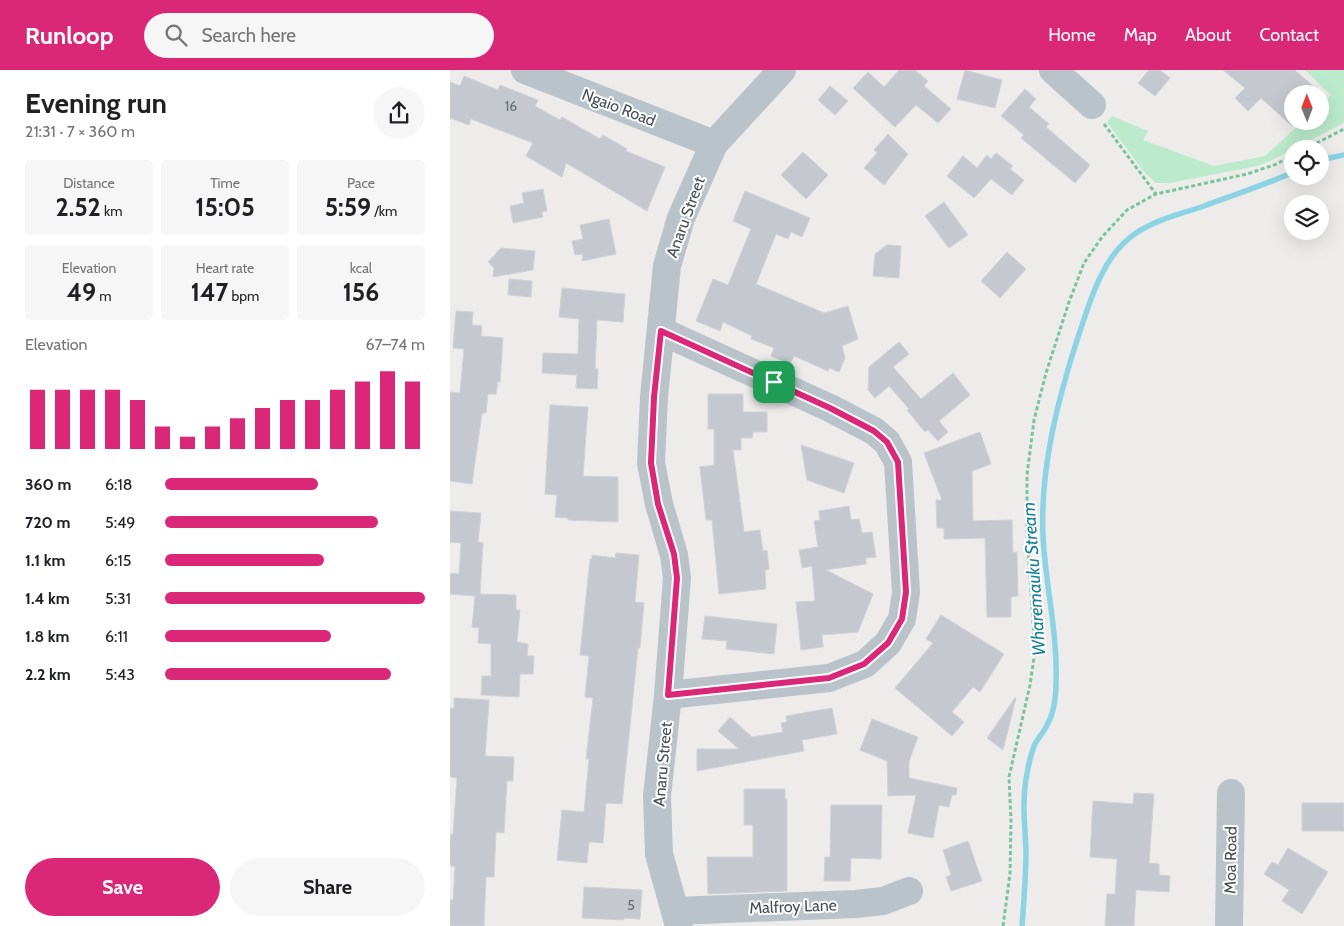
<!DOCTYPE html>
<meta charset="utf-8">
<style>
body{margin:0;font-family:Cabin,sans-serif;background:#f6f6f6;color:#202124;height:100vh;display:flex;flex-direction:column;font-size:19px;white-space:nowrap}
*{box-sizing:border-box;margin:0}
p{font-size:16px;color:#757577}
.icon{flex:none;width:28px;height:28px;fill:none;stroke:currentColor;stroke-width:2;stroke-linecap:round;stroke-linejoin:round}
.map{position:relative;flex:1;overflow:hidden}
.sheet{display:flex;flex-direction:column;background:#fff;width:450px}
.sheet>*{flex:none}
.needle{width:32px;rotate:359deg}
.controls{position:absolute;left:834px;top:15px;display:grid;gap:10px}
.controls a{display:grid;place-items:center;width:45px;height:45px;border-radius:50%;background:#fff;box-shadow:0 5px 20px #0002;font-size:25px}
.pin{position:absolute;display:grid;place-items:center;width:42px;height:42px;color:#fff;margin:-21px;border-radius:10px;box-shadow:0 2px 8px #0006}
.round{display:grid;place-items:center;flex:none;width:52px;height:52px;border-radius:26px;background:#f6f6f6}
.overview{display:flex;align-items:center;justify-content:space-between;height:85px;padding:0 25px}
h1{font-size:28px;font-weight:800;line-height:38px}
.figures{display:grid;grid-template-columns:repeat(3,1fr);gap:8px;height:85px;padding:5px 25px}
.figures div{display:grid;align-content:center;border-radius:5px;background:#f6f6f6;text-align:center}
.figures b{font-size:25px;font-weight:800}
.figures small{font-size:14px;font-weight:400}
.figures p{font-size:14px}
.chart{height:140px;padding:10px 25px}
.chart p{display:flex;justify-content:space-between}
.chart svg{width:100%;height:90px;margin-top:5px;stroke:#db2777;stroke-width:6}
.cta{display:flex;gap:10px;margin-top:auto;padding:10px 25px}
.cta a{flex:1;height:58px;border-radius:30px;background:#db2777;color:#fff;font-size:20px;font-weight:800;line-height:58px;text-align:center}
.cta a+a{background:#f6f6f6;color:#202124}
ul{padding:0 25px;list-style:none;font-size:16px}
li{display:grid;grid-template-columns:80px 60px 1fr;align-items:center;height:38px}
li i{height:12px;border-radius:6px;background:#db2777}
header{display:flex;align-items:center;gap:30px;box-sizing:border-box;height:70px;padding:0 25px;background:#db2777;color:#fff}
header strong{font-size:24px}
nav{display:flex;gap:28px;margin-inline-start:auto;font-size:18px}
.search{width:350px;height:45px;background:#f6f6f6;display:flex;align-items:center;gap:12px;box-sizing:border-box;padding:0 18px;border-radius:28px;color:#757577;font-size:19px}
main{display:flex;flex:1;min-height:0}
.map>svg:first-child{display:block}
.green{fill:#bbeacc}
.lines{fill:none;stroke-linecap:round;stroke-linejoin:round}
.stream{stroke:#8cd4e4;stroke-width:5.5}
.building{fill:#c5c8ce;stroke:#d0d2d7}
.path{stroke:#77c59c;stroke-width:3;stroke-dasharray:4 2.5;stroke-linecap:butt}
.minor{stroke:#bac3ca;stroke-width:28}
.route-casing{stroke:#fff;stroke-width:10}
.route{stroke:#db2777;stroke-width:6}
.labels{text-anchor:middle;stroke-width:4;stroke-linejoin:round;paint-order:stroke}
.number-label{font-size:14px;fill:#656d75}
.street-label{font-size:16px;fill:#454f57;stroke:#fff}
.water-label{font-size:18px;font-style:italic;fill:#178199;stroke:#fff}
</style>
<header>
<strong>Runloop</strong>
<div class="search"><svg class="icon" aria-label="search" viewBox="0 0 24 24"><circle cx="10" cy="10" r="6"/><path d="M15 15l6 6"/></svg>Search here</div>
<nav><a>Home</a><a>Map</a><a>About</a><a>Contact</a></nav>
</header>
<main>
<section class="sheet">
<div class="overview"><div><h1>Evening run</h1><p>21:31 · 7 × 360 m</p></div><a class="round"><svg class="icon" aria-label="share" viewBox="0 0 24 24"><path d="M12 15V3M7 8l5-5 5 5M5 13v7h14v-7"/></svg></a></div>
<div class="figures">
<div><p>Distance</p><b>2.52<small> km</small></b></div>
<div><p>Time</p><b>15:05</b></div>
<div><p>Pace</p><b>5:59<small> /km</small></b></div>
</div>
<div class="figures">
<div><p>Elevation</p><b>49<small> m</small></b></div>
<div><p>Heart rate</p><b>147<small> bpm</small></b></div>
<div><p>kcal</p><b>156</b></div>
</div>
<div class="chart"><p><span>Elevation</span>67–74 m</p>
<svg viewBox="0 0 160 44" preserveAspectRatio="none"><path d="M5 44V15M15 44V15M25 44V15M35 44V15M45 44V20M55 44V33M65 44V38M75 44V33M85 44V29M95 44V24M105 44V20M115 44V20M125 44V15M135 44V11M145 44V6M155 44V11"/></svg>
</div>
<ul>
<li><b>360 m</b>6:18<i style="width:59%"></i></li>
<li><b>720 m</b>5:49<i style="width:82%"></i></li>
<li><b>1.1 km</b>6:15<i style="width:61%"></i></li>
<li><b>1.4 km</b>5:31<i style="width:100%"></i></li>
<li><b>1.8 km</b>6:11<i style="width:64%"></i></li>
<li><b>2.2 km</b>5:43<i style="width:87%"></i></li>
</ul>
<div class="cta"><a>Save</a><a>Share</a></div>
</section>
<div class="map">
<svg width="894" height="856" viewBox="0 0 894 856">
<rect width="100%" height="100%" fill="#eeebeb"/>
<!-- green -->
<path class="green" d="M 855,0 L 894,0 L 894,53 L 820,91 L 807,96 L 720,113 L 706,113 L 694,102 L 657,52 L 662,46 L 698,61 L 693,70 L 764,96 L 815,86 L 853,51 L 870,51 L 870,35 L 881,25 Z"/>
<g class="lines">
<!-- stream -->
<path class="stream" d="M 870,90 L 894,85
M 572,856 C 574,831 576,805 576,780 C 575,756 572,733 576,709 C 578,698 580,685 585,674 C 588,668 594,662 597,655 C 604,643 606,626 606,612 C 608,563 595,514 593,465 C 590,397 608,329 629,264 C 639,235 649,199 671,176 C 692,152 726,146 754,136 C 784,125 813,115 842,103"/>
</g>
<!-- building -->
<path class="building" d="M 449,0 L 465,0 L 478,11 L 474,16 L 501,39 L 488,53 L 466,35 L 445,57 L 403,18 L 418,2 L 434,17 Z
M 515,0 L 552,10 L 545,38 L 507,29 Z
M 699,0 L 710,0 L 720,8 L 705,26 L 688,13 Z
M 773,0 L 845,0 L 872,24 L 842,24 L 842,56 L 811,28 L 798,41 L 785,28 L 795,18 Z
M 14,6 L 48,20 L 50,15 L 88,30 L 85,36 L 110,50 L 112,47 L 150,69 L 153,65 L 177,79 L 176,81 L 215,97 L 197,141 L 116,93 L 112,107 L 76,86 L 83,73 L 21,49 L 19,55 L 0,48 L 0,12 L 10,16 Z
M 380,16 L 398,31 L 385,45 L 368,30 Z
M 575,19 L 586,29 L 579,37 L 599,54 L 596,57 L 640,95 L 625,113 L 571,68 L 574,65 L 551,46 Z
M 438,64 L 458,84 L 434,115 L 414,98 L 427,83 L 424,80 Z
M 353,82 L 378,105 L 356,129 L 331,105 Z
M 546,83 L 563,96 L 560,99 L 574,110 L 562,125 L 541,109 L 524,128 L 497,106 L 513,86 L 527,98 L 537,85 L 541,89 Z
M 93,119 L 97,141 L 92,142 L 93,147 L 63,153 L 60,136 L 74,133 L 72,123 Z
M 295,121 L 360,148 L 352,167 L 341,162 L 338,169 L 326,164 L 306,214 L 374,243 L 398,236 L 408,269 L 392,276 L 395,288 L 389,302 L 379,298 L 378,301 L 344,286 L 340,294 L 321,286 L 324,278 L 301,269 L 302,266 L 273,252 L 270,261 L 246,251 L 263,209 L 278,215 L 301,159 L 283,151 Z
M 494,132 L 518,165 L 499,178 L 475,146 Z
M 159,149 L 166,184 L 132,191 L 133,184 L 125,185 L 122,171 L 133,169 L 130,155 Z
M 437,175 L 451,176 L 449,208 L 423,206 L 425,184 Z
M 51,178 L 85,181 L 83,200 L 43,207 L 44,198 L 38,192 Z
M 557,182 L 576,199 L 550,228 L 531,211 Z
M 59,209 L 82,211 L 81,227 L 58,225 Z
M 112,218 L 175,224 L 173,252 L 147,250 L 145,299 L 148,299 L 147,319 L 126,318 L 127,305 L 92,303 L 93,283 L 128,284 L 129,249 L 109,247 Z
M 6,241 L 23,242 L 22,255 L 32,256 L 31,266 L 53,268 L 50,312 L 48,311 L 46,324 L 38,324 L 36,343 L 32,343 L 22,414 L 0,411 L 0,322 L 10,323 L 14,279 L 3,278 Z
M 449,272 L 459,284 L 443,297 L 471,329 L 503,303 L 520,325 L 489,351 L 498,362 L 488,371 L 478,360 L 475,362 L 457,340 L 459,339 L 439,316 L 425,328 L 418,320 L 419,297 Z
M 258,324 L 293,324 L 293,342 L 317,342 L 317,362 L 303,362 L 302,368 L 291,368 L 291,380 L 283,380 L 294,462 L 310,460 L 313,481 L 317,480 L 319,499 L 315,500 L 316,519 L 269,524 L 262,450 L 256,450 L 250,397 L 264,395 L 264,359 L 258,359 Z
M 100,335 L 138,337 L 133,406 L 168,407 L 168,452 L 118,450 L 118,448 L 105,447 L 107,425 L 95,424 Z
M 530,362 L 541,394 L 522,401 L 523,451 L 562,450 L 563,483 L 567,482 L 568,526 L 561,527 L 561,547 L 537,547 L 535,468 L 494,469 L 494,458 L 487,458 L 486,430 L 492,430 L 474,383 Z
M 351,375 L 404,393 L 394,423 L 357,410 Z
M 399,436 L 401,450 L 409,449 L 412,463 L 422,462 L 426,487 L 416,488 L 416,494 L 376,500 L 423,524 L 408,562 L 372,565 L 373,577 L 351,580 L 346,532 L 365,531 L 362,496 L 352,498 L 349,480 L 368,477 L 364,451 L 370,450 L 369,441 Z
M 0,441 L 31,443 L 28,472 L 33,473 L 30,524 L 66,525 L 66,540 L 70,540 L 67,572 L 78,574 L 77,586 L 84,586 L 83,604 L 70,604 L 69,627 L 31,625 L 32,606 L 41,606 L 41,574 L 28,573 L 29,558 L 22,557 L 25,526 L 0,524 L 0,503 L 9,504 L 11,473 L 0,472 Z
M 166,483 L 189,485 L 185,532 L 194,533 L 190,578 L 188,578 L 172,734 L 156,733 L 153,773 L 139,772 L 137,793 L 107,790 L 112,740 L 134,742 L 139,689 L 136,689 L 143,628 L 135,627 L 139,586 L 130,585 L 140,489 L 142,489 L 142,485 L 165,488 Z
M 491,545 L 554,584 L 530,622 L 523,617 L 502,642 L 514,652 L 502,666 L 445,618 L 483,573 L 476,569 Z
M 255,546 L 327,554 L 324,584 L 276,579 L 277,571 L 252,569 Z
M 4,628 L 39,630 L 35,686 L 64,687 L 63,711 L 57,711 L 54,763 L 46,762 L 44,807 L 36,807 L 34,856 L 0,856 L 0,830 L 3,830 L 5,796 L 0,796 L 0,770 L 1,764 L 3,764 L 7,708 L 0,707 L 0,638 L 4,638 Z
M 565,628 L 566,628 L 553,680 L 537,668 Z
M 382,638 L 387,664 L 352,670 L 354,681 L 247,701 L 247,679 L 289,679 L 268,661 L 280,647 L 302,667 L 333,662 L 331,653 L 337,652 L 336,646 Z
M 422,649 L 468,667 L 459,691 L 459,708 L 507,718 L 506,725 L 502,725 L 499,737 L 489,735 L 483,768 L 458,763 L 466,725 L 438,726 L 437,691 L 410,680 Z
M 294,719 L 335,719 L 335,729 L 337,729 L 337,821 L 258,824 L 257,787 L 303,787 L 303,755 L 294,755 Z
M 684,723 L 704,724 L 699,793 L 709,794 L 709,805 L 720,806 L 719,822 L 686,820 L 684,856 L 655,856 L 657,824 L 665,824 L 667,789 L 640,787 L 643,731 L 683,734 Z
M 852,733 L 894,733 L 894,761 L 852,761 Z
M 381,735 L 432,735 L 431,789 L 401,788 L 400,811 L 374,811 L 375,787 L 380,787 Z
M 518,771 L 532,811 L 501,821 L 496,807 L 501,805 L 493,780 Z
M 838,778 L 878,802 L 852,844 L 832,831 L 839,820 L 814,804 L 822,792 L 828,795 Z
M 134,817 L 192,820 L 190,849 L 174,848 L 174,850 L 132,848 Z"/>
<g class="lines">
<!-- path -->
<path class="path" d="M 654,54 L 706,124
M 855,79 L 894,59
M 553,856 L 560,804 L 561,750 L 559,707 L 580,615 L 585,581 L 577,463 L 577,405 L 584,350 L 596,303 L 619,232 L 634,193 L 652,167 L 677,140 L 706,124 L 797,104 L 827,94 L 842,85"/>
<!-- minor -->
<path class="minor" d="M 75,0 L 264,74
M 603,0 L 642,35
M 211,261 L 380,338 L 424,361 L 437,372 L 448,392 L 456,522 L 452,549 L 438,573 L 415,594 L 379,608 L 218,625
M 225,841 L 406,834 L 433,831 L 459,821
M 229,856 L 209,784 L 207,726 L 218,625 L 227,508 L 224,485 L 209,434 L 201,393 L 204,327 L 217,196 L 231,148 L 264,74 L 332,0
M 779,856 L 781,723"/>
</g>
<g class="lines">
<defs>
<path id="route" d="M 211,261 L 380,338 L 424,361 L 437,372 L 448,392 L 456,522 L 452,549 L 438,573 L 414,594 L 379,608 L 218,625 L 227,508 L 224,484 L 208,434 L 201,393 L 204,327 Z"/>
</defs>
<!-- route casing -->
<use href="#route" class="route-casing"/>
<!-- route -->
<use href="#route" class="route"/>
</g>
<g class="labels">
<!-- number labels -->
<g class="number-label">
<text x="61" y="41">16</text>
<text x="181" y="840">5</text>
</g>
<!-- street labels -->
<g class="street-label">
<text transform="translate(169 37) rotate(21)" y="6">Ngaio Road</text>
<text transform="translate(235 147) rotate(-70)" y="6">Anaru Street</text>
<text transform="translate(212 694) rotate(-85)" y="6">Anaru Street</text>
<text transform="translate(780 790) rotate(-89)" y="6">Moa Road</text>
<text transform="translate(343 836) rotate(-2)" y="6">Malfroy Lane</text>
</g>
<!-- water labels -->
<g class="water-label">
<text transform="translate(584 509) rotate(-94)" y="6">Wharemauku Stream</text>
</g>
</g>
</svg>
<div class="controls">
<a><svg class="needle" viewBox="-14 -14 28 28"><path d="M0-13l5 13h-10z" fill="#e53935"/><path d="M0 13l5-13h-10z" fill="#757577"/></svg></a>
<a><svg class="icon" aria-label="locate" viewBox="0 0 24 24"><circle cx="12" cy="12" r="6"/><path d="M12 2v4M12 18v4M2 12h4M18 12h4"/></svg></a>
<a><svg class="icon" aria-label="layers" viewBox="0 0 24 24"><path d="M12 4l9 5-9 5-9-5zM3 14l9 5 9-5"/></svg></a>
</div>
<div class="pin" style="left:324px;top:312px;background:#1e9e55"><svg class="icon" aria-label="arrive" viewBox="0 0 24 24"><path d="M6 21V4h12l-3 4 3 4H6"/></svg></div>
</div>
</main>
